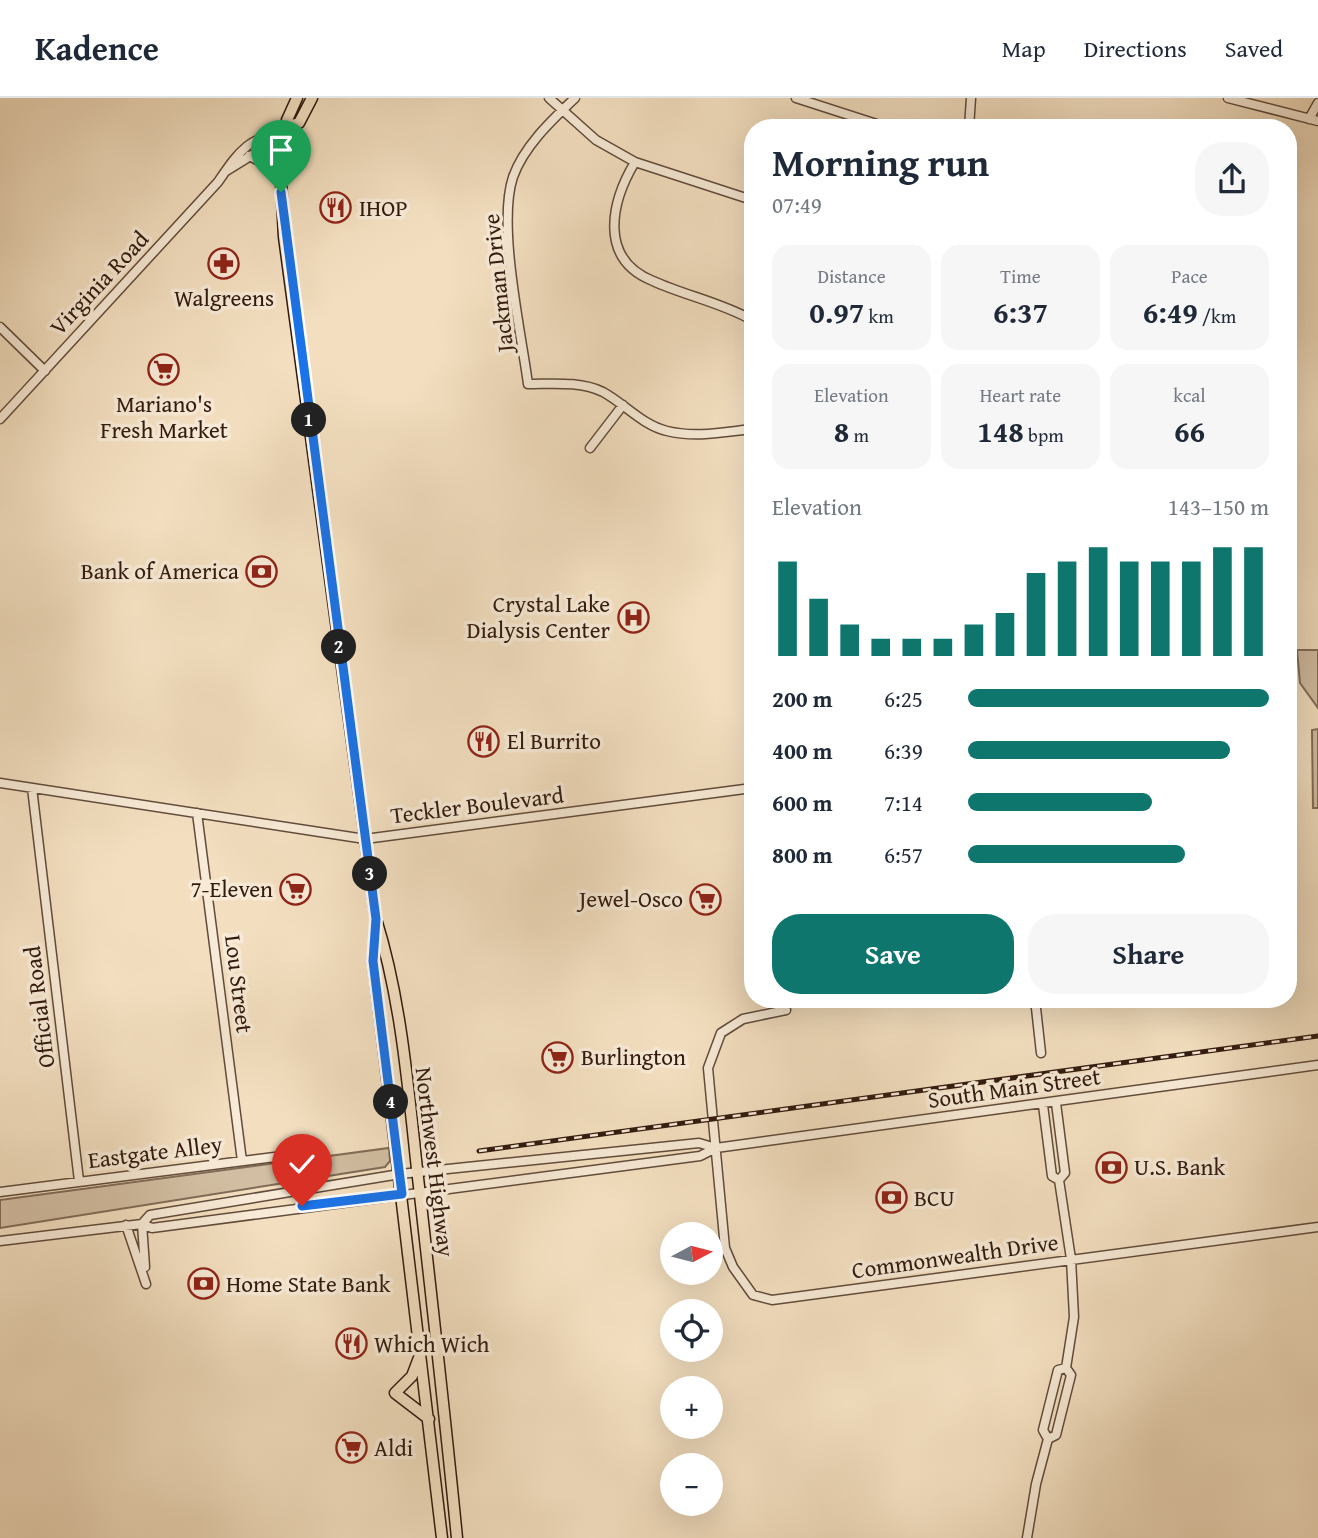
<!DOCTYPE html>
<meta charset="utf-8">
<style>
body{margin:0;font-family:"Gentium Book Plus",serif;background:#f6f6f7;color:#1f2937;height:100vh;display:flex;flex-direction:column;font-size:26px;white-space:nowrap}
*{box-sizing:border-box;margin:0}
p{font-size:23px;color:#747a83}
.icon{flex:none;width:38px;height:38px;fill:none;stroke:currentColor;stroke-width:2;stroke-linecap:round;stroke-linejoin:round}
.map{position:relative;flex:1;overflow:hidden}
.drawer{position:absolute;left:744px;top:21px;width:553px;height:889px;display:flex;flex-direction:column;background:#fff;border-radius:28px;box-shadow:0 7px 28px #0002}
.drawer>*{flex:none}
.needle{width:46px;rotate:83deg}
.buttons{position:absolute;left:660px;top:1124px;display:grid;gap:14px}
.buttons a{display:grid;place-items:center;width:63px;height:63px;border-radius:50%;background:#fff;box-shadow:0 7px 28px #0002;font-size:35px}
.pin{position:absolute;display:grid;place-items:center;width:60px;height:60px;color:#fff;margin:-72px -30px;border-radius:50% 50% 50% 0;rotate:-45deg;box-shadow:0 0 7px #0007}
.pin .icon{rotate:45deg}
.km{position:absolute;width:35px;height:35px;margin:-18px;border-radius:50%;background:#222;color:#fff;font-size:19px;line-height:35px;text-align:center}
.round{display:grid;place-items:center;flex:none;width:74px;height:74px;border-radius:28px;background:#f6f6f7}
.summary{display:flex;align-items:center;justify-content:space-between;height:119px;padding:0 28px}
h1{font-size:38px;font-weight:700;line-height:52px}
.stats{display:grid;grid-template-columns:repeat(3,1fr);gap:10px;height:119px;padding:7px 28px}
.stats div{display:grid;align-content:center;border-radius:18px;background:#f6f6f7;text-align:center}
.stats b{font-size:30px;font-weight:700}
.stats small{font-size:19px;font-weight:400}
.stats p{font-size:19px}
.chart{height:196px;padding:14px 28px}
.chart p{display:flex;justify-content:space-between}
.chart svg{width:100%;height:126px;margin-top:7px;stroke:#0f766e;stroke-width:6}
.cta{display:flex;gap:14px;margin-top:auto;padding:14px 28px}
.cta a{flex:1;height:80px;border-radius:28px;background:#0f766e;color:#fff;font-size:28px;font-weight:700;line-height:80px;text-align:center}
.cta a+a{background:#f6f6f7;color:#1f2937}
ul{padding:0 28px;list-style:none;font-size:23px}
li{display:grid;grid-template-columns:112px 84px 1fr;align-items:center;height:52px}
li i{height:18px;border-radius:9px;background:#0f766e}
header{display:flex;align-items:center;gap:42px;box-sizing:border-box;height:98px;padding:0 35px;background:#fff;border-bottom:2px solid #e0e1e3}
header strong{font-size:33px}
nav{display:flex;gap:38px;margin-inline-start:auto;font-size:24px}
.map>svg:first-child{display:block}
.green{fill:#d2bea2;stroke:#826c58;stroke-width:2}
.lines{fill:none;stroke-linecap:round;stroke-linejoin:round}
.minor-casing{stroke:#624b3b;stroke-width:11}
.major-casing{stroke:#321a0f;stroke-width:13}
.minor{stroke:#f7ead6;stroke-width:8}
.major{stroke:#f3dfc0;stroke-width:10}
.rail-casing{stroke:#321a0f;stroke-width:5}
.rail{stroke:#f7ead6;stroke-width:2.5;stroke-dasharray:8;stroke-linecap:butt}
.route-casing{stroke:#fff;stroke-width:14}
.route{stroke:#1a73e8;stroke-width:9}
.labels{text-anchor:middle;stroke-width:7;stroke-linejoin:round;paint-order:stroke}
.poi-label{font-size:23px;fill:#321a0f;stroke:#f7ead6;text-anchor:start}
.street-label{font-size:23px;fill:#321a0f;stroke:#f7ead6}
</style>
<header>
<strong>Kadence</strong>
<nav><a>Map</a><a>Directions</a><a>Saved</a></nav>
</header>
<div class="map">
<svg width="1318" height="1440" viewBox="0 0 1318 1440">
<rect width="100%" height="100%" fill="#f3dfc0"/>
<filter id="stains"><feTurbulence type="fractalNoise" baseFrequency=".00286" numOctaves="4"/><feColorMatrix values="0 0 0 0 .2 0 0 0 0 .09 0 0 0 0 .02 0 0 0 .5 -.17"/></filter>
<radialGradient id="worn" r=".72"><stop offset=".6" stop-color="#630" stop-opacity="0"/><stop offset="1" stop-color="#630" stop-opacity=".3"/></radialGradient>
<!-- green -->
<path class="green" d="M 1297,552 L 1318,552 L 1318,610 L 1300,585 Z
M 1318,631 L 1318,710 L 1313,710 L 1312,632 Z
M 389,1050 L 390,1063 L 385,1069 L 0,1130 L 0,1102 Z"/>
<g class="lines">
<defs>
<path id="minor" d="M 549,0 L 596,42 L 635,64 L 752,102
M 575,0 C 552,22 524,48 513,79 C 497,127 521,233 528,286 C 553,286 580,283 603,294 C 625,306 642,327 667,333 C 695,340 724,334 752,331
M 796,0 L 889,30
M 1228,0 L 1318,23
M 1309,21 L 1318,5
M 969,30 L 971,0
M 249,58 L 268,67 L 281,83
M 635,64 C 611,104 598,161 653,183 C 686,198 720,204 752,222
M 226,73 L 268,47 L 285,44
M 0,229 L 45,273
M 0,321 L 218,84 C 238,55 249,37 287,35
M 590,350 L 623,307
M 0,685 L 365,741 L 752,690
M 32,690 L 79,1083
M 197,715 L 242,1063
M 1035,901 L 1041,955
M 786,912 L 743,921 L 721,935 L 708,970 L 725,1150 L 733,1169 L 753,1197 L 772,1202 L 1318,1129
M 1056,1005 L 1065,1075 L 1059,1082
M 1043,1007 L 1052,1078 L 1059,1082 L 1071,1161 L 1074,1219 L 1066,1270 L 1071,1277 L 1056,1337 L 1048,1341
M 0,1094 L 314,1054
M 142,1126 L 150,1117 L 400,1076 L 699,1045 L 716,1050
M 142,1126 L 145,1169
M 126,1127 L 146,1186
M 0,1143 L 142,1126 L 152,1130 L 700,1058 L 716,1050 L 1318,967
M 1027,1440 L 1036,1386 L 1048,1341 L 1043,1332 L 1058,1272 L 1066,1270"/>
<path id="major" d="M 297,0 L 287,22 L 289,28 L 281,83 L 284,139 L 376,821 C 401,901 408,988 417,1071 C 431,1194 445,1317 457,1440
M 289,28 L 299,25 L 312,0
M 376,829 L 373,863 L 442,1440
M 420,1257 L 412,1278 L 395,1295 L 429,1321"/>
</defs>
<!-- minor casing -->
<use href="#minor" class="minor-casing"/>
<!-- major casing -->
<use href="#major" class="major-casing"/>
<!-- minor -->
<use href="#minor" class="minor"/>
<!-- major -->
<use href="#major" class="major"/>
<defs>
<path id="rail" d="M 479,1053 L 1318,938"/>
</defs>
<!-- rail casing -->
<use href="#rail" class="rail-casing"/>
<!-- rail -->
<use href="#rail" class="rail"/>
</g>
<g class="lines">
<defs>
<path id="route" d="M 281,94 L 376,821 L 373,863 L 402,1096 L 302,1108"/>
</defs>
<!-- route casing -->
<use href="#route" class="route-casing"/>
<!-- route -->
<use href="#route" class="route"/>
</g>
<!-- icons -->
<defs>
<symbol id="restaurant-ring" viewBox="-11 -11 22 22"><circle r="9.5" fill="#f7ead6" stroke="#8f2418" stroke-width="1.5"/><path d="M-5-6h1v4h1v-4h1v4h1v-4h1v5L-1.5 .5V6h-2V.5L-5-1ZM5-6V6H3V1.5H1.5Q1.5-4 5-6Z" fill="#8f2418"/></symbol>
<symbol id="pharmacy-ring" viewBox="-11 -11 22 22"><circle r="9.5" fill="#f7ead6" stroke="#8f2418" stroke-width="1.5"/><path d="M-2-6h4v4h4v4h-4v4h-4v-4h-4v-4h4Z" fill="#8f2418"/></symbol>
<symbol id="supermarket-ring" viewBox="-11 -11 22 22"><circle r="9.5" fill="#f7ead6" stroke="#8f2418" stroke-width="1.5"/><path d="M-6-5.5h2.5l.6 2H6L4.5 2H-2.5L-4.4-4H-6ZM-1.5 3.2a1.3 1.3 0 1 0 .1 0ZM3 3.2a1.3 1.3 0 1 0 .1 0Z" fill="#8f2418"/></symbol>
<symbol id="bank-ring" viewBox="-11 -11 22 22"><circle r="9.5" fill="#f7ead6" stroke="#8f2418" stroke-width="1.5"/><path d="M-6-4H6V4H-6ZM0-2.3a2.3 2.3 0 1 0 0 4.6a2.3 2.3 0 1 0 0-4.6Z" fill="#8f2418"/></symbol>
<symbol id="hospital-ring" viewBox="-11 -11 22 22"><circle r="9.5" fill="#f7ead6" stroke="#8f2418" stroke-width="1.5"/><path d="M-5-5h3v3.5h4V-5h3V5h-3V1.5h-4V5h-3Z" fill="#8f2418"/></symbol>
</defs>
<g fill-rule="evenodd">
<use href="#restaurant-ring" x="318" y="92" width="35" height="35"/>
<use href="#pharmacy-ring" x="206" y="148" width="35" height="35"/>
<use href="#supermarket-ring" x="146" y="254" width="35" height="35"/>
<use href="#bank-ring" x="244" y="456" width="35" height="35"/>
<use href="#hospital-ring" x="616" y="502" width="35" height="35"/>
<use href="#restaurant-ring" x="466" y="626" width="35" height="35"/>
<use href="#supermarket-ring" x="278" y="774" width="35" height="35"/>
<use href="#supermarket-ring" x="688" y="784" width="35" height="35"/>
<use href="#supermarket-ring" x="540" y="942" width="35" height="35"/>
<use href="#bank-ring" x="1094" y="1052" width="35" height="35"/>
<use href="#bank-ring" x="874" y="1082" width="35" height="35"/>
<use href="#bank-ring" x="186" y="1168" width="35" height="35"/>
<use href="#restaurant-ring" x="334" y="1228" width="35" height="35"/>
<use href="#supermarket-ring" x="334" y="1332" width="35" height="35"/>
</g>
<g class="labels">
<!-- poi labels -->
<g class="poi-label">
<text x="359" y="118">IHOP</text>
<text x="224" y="208" text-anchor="middle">Walgreens</text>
<text x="164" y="314" text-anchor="middle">Mariano's<tspan x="164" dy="26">Fresh Market</tspan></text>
<text x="239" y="481" text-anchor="end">Bank of America</text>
<text x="610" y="514" text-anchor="end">Crystal Lake<tspan x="610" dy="26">Dialysis Center</tspan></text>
<text x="507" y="651">El Burrito</text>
<text x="273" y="799" text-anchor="end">7-Eleven</text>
<text x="683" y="809" text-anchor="end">Jewel-Osco</text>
<text x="581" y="967">Burlington</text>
<text x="1134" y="1077">U.S. Bank</text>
<text x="914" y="1108">BCU</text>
<text x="226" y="1194">Home State Bank</text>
<text x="374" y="1254">Which Wich</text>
<text x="374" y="1358">Aldi</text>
</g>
<!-- street labels -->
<g class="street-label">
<text transform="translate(99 185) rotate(-47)" y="8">Virginia Road</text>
<text transform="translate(498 185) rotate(-96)" y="8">Jackman Drive</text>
<text transform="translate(477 707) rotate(-7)" y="8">Teckler Boulevard</text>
<text transform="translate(239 886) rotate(83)" y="8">Lou Street</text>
<text transform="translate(39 909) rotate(-97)" y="8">Official Road</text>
<text transform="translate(1014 990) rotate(-8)" y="8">South Main Street</text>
<text transform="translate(155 1054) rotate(-7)" y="8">Eastgate Alley</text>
<text transform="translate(435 1064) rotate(83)" y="8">Northwest Highway</text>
<text transform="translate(955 1158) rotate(-8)" y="8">Commonwealth Drive</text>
</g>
</g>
<rect width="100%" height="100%" filter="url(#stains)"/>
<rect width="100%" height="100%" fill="url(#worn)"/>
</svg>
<div class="buttons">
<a><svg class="needle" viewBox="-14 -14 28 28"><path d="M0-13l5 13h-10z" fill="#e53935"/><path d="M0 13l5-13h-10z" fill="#747a83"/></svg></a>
<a><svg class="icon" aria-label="locate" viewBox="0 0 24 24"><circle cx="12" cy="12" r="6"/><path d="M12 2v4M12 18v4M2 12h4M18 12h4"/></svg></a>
<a>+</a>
<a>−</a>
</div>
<div class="pin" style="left:281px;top:94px;background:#1e9e55"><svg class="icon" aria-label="arrive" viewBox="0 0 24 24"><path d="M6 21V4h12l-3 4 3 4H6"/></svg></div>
<div class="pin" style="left:302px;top:1108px;background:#d93025"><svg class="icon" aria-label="check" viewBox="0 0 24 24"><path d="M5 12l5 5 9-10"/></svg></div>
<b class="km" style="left:309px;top:322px">1</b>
<b class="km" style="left:339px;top:549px">2</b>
<b class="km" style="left:370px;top:776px">3</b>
<b class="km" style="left:391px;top:1004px">4</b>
<section class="drawer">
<div class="summary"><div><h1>Morning run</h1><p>07:49</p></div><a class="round"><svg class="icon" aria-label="share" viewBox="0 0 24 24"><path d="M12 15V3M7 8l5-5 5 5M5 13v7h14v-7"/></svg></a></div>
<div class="stats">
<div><p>Distance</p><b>0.97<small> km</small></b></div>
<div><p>Time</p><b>6:37</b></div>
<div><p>Pace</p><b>6:49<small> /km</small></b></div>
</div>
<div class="stats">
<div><p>Elevation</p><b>8<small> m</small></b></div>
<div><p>Heart rate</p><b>148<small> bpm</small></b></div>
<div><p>kcal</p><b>66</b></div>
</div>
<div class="chart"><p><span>Elevation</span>143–150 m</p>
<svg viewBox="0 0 160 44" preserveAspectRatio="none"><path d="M5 44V11M15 44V24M25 44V33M35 44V38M45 44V38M55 44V38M65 44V33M75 44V29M85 44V15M95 44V11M105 44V6M115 44V11M125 44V11M135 44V11M145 44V6M155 44V6"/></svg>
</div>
<ul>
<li><b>200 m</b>6:25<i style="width:100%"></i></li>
<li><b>400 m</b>6:39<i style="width:87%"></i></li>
<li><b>600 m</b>7:14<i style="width:61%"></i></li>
<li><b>800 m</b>6:57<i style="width:72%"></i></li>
</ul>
<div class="cta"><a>Save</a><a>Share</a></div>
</section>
</div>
